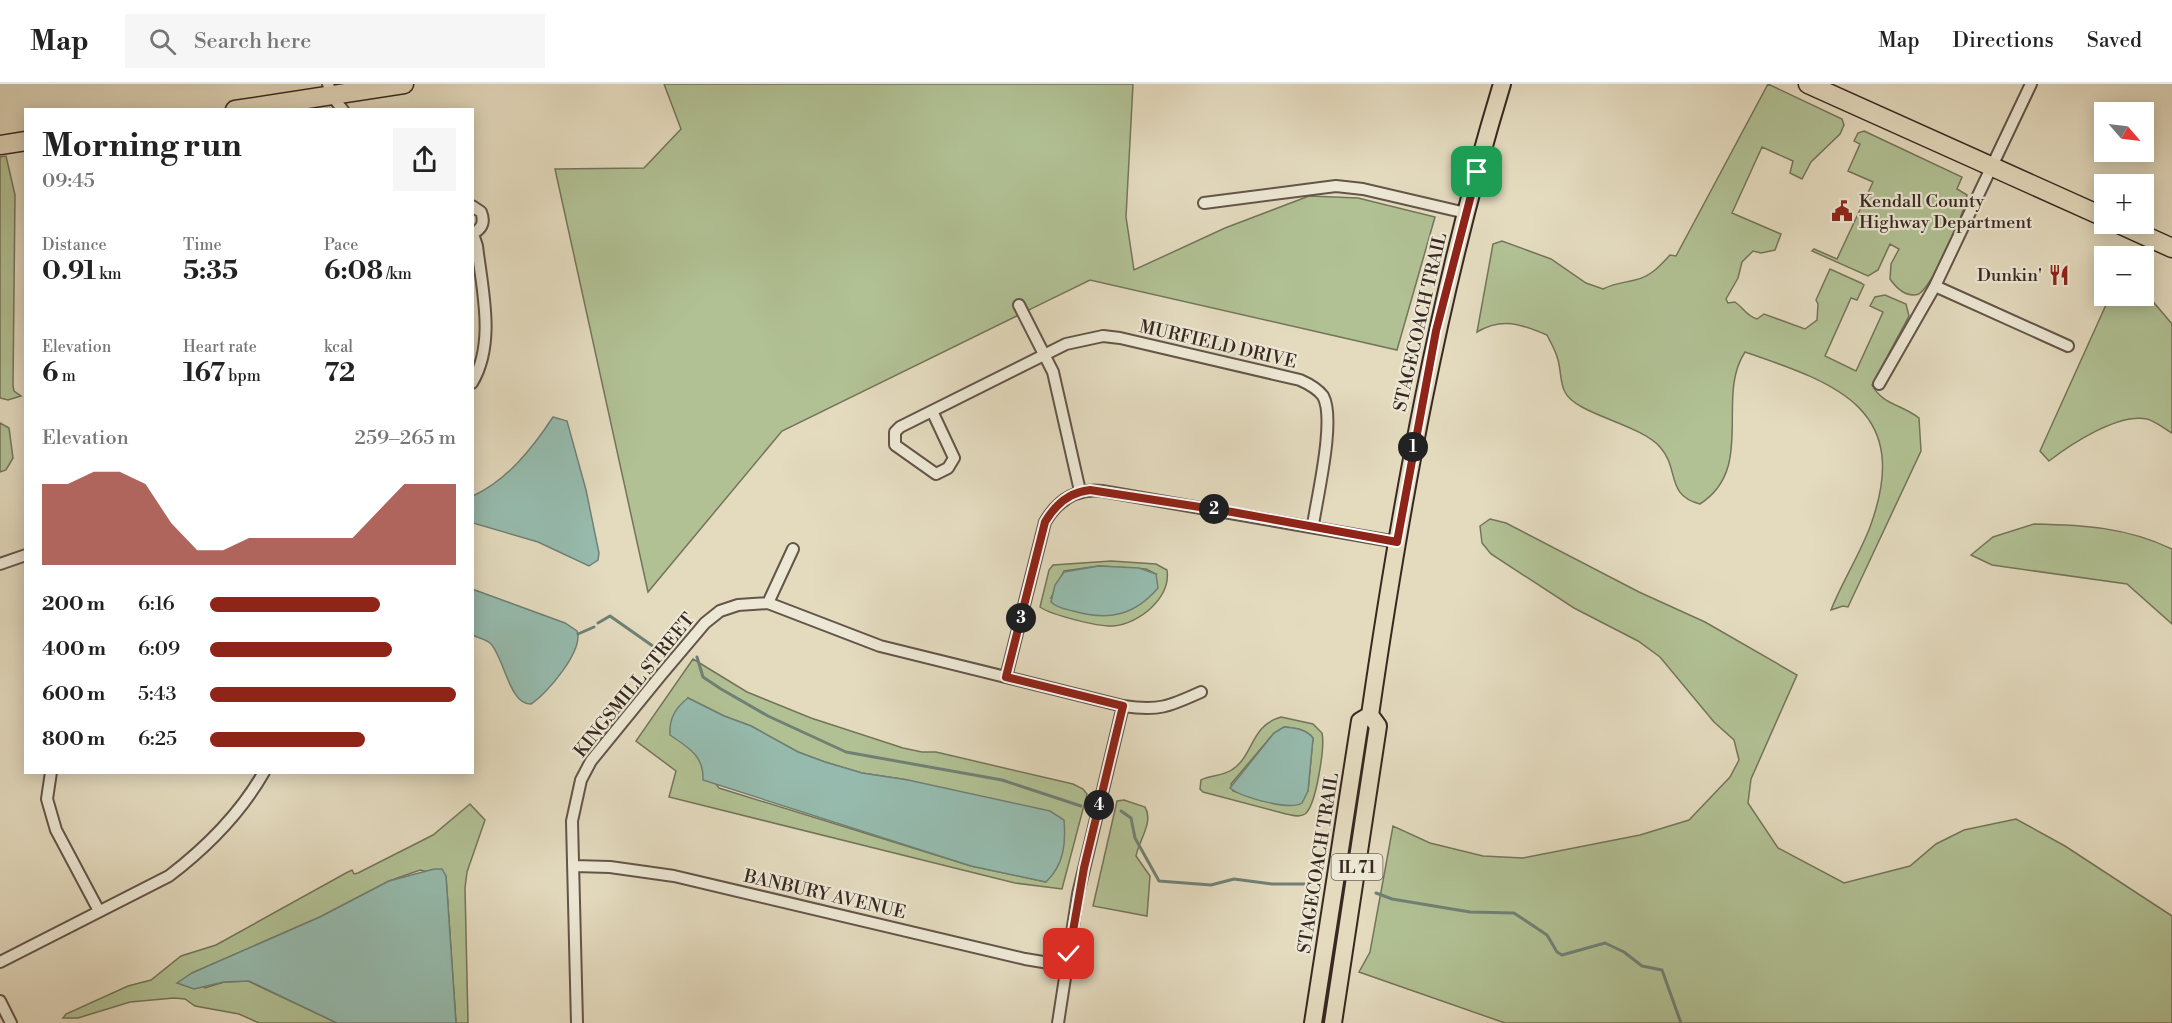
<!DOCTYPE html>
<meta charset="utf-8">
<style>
body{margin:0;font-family:"Libre Bodoni",serif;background:#f6f6f6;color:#222;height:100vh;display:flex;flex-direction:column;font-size:22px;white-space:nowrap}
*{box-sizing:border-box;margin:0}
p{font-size:20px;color:#767676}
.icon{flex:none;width:33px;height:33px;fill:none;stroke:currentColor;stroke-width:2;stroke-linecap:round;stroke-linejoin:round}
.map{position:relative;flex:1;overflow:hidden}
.details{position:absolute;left:24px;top:24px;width:450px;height:666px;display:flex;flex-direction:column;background:#fff;border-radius:0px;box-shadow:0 3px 15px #0003}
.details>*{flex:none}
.needle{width:39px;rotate:118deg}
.buttons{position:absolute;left:2094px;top:18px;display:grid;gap:12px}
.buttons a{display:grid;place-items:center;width:60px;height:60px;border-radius:0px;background:#fff;box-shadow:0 3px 15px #0003;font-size:30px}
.pin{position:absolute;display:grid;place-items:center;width:51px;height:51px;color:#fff;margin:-26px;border-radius:12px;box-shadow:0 3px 9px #0006}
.km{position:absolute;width:30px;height:30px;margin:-15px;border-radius:50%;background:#222;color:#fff;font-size:16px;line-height:30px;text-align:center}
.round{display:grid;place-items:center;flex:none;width:63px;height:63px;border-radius:0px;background:#f6f6f6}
.headline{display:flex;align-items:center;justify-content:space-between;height:102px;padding:0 18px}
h1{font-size:33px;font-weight:800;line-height:45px}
.stats{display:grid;grid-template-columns:repeat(3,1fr);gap:9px;height:102px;padding:6px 18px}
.stats div{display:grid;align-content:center}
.stats b{font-size:26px;font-weight:800}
.stats small{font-size:16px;font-weight:400}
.stats p{font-size:16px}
.chart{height:168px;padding:12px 18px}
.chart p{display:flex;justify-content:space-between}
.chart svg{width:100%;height:108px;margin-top:6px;fill:#8f2418;opacity:.7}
ul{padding:0 18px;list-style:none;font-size:20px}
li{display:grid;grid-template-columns:96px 72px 1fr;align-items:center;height:45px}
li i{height:15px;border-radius:8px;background:#8f2418}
header{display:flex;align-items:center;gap:36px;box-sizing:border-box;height:84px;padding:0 30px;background:#fff;border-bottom:2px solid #e0e0e0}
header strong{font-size:28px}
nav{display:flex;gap:33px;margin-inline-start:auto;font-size:21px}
.search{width:420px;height:54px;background:#f6f6f6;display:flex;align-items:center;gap:15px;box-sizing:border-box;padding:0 21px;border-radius:0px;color:#767676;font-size:22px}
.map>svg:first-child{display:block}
.green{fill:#b1c194;stroke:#74745b;stroke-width:1.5;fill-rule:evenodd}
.water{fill:#96bbae;stroke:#708076;stroke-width:1.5}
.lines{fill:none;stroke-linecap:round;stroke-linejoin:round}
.stream{stroke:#708076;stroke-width:3}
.minor-casing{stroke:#635549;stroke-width:14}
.primary-casing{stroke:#382822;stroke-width:20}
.trunk-casing{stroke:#382822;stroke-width:21}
.minor{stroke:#ede8d5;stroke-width:10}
.primary{stroke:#e4dbbf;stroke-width:16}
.trunk{stroke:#e4dbbf;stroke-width:18}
.route-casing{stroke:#fff;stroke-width:12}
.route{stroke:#8f2418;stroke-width:8}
.labels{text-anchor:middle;stroke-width:4.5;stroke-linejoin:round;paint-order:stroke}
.shield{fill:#ede8d5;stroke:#6e6258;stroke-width:1.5}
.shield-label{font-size:16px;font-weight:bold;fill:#382822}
.poi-label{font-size:18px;fill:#382822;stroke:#ede8d5;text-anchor:start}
.street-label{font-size:18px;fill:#382822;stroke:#ede8d5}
</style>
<header>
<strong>Map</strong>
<div class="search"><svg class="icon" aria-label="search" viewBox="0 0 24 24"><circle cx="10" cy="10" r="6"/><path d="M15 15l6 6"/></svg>Search here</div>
<nav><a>Map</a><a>Directions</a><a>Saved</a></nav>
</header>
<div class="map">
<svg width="2172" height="939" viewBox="0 0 2172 939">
<rect width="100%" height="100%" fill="#e4dbbf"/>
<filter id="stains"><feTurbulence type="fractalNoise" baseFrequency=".00333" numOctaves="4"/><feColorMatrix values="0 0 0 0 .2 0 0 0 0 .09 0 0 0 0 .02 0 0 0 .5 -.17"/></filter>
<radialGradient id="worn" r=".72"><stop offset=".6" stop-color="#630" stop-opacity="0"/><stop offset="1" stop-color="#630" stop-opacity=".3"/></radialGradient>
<!-- green -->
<path class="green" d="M 664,0 L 1133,0 L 1126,133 L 1134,186 L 1225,144 L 1309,112 L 1358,114 L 1435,133 L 1397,266 L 1090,196 L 782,347 L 648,508 L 555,85 L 644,84 L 681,45 Z
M 1768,0 L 1842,35 L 1844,41 L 1840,50 L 1811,78 L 1802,95 L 1790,89 L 1793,77 L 1762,63 L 1732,129 L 1781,150 L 1775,166 L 1761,169 L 1753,167 L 1742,178 L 1738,194 L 1726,215 L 1728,219 L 1735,218 C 1744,224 1746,232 1757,235 L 1764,230 L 1805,245 L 1817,236 L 1818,220 L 1816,216 L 1830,185 L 1861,199 L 1864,201 L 1857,216 L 1851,214 L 1825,272 L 1856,287 L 1883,228 L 1870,222 L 1875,213 L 1885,211 L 1906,220 L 1909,232 L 1872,301 C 1883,321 1901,320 1919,334 L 1921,367 L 1848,523 L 1843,522 L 1831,526 C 1842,498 1859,472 1870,443 C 1913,326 1839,300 1745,268 C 1715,313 1756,384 1700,420 C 1665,411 1680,385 1660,363 C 1640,340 1575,330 1565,308 C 1560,299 1561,286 1558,276 C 1556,267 1551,259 1547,251 C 1521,240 1502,233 1477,248 L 1493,160 L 1502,157 L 1551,175 L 1586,199 L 1603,205 C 1615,199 1623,199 1635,196 C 1650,193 1660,182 1670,171 L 1676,172 Z
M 1864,47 L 1962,93 L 1957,105 L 1967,111 C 1964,131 1934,199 1919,210 C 1906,214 1897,205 1890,195 L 1891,180 L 1899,165 L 1890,160 L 1878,186 L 1868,192 L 1812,167 L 1814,165 L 1837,175 L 1873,98 L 1848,87 L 1860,60 L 1854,57 L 1858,49 Z
M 6,72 L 15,111 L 13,302 L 14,307 L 21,312 L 8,316 L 0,314 L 0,73 Z
M 2144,207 L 2172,240 L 2172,349 C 2165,345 2155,337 2147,335 C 2118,329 2071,360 2049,377 L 2040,367 L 2110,212 L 2144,212 Z
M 0,339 L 9,344 L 13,374 L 6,386 L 0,388 Z
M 1490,435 L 1506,439 L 1639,508 L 1705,538 L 1797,591 L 1751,695 L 1748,719 L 1778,764 L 1844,799 L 1910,782 L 1936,760 L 1964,746 L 2016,735 L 2065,762 L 2172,832 L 2172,939 L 1505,939 L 1359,888 L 1370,868 L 1393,742 L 1430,759 L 1483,772 L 1523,774 L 1640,751 L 1689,736 L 1730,693 L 1739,676 L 1734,656 L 1714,638 L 1660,573 L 1638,557 L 1574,524 L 1491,470 L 1482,459 L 1480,442 Z
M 2034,440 C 2083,441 2126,443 2172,465 L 2172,540 L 2127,500 L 1992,481 L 1971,471 L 1993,453 Z
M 1111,477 L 1156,480 L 1167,486 C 1171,514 1139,540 1113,542 C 1099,543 1051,531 1040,523 L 1049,486 L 1053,481 ZM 1099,482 L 1146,485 L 1156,490 L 1051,514 L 1064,487 Z
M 693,575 L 747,608 L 811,634 L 903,664 L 922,668 L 936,668 L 1073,700 L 1083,705 L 1087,710 L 1062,805 L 1015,799 L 669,713 L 676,687 L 636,657 ZM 688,614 L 724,632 L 751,642 L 798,668 L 825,678 L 862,689 L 908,696 L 1046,798 L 971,782 L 719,704 C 694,672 695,653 688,614 Z
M 1281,633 L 1313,640 L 1322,649 C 1325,663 1316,722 1305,730 C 1299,734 1292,731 1286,730 L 1203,708 L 1200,705 L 1201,696 C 1211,691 1224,692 1233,685 C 1253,672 1251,641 1281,633 ZM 1284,643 C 1295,644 1306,645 1313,654 L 1308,707 L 1263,717 L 1233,707 L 1231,700 L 1274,649 Z
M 1124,716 L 1145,723 C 1154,738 1139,756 1136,772 L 1150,792 L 1147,832 L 1093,822 L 1117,717 Z
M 470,720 L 485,736 L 467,788 L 465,804 L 468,939 L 456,939 L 446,792 L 420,786 L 389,797 L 320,833 L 192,889 L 205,904 L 224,898 L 248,897 L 337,939 L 259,939 L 239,930 L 195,922 L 185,915 L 174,914 L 130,918 L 78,934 L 63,934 L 66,930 L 128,902 L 151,896 L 181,872 L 216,861 L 346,789 L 352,786 L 354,790 L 358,789 L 433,751 Z"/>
<!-- water -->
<path class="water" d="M 553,333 L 567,337 L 586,406 L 599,469 L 598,476 L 589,482 L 538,458 L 473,439 L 473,412 C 507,396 532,365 553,333 Z
M 1099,482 L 1139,484 L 1156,490 L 1158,504 C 1134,532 1108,537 1073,527 C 1065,525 1057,524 1051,518 L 1055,501 L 1064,488 Z
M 472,505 L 565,539 L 577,547 C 584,566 547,610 531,620 C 509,621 504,572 490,559 C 485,555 478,554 473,551 Z
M 688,614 L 724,632 L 751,642 L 798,668 L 825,678 L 862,689 L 908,696 L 1050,727 L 1064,736 C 1066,759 1064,781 1046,798 L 971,782 L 703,696 C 704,672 689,664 670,651 C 669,635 675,624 688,614 Z
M 1284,643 C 1295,644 1306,645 1313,654 L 1308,707 L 1302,719 C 1290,727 1241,713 1230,704 L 1274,649 Z
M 434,785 L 442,785 L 446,792 L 456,939 L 337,939 L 249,897 L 224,898 L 194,905 L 177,899 L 192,889 L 320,833 L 389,797 Z"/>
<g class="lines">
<!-- stream -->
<path class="stream" d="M 598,539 L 610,532 L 657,565
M 578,550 L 594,543
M 697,573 L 703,593 L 721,605 L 768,632 L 846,668 L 1002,696 L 1081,722
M 1121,727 L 1131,734 L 1135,754 L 1159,797 L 1211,801 L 1234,795 L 1272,800 L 1311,800
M 1376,809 L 1392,815 L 1470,828 L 1514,829 L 1547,851 L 1557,868 L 1562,871 L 1605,859 L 1624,868 L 1642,882 L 1662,886 L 1681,939"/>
<defs>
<path id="minor" d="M 328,0 L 331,11 L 343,26
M 1204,119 L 1336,102 L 1363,105 L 1466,129
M 472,122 L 481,128 C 485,138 482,145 472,150
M 1935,202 L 2068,262
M 1019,221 L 1053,288 L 1080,407
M 472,299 C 496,259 482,205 477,162 L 473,150
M 1879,300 L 1935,202 L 2031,0
M 932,327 L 954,374 L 948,384 L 936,390 L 895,361 L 895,348 L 900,343 L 1066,260 L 1103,252 L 1120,254 L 1300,296 C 1309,300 1317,304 1323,312 C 1336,335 1317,413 1313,441
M 0,480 L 26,471
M 768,519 L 793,465
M 1006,593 L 1045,438 C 1058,416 1076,404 1102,407 L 1397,458
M 51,688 L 47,715 L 56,746 L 99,827
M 574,782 L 610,783 L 674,792 L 1025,875 L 1067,882
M 0,878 L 169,792 C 207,763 240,730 264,688
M 0,917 L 11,939
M 577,939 L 572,737 L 581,696 L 591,677 L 661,591 L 705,539 L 720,527 L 738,521 L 768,519 L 880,562 L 1123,622 C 1159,627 1168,623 1201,608
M 1058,939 L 1078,810 L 1123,622"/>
<path id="primary" d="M 1313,939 L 1360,637 L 1370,631
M 1333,939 L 1378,642 L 1370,631 C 1401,417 1439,207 1502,0"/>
<path id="trunk" d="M 1808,0 L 2104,133
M 235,26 L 404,0
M 0,61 L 26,57
M 2119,140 L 2172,164"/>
</defs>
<!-- minor casing -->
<use href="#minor" class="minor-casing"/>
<!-- primary casing -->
<use href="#primary" class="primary-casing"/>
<!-- trunk casing -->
<use href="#trunk" class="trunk-casing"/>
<!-- minor -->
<use href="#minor" class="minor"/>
<!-- primary -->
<use href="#primary" class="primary"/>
<!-- trunk -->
<use href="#trunk" class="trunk"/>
</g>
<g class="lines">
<defs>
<path id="route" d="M 1069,870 L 1084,784 L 1123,622 L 1006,593 L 1045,438 C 1055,421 1070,408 1090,406 L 1232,428 L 1397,458 L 1436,247 L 1477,88"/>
</defs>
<!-- route casing -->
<use href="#route" class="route-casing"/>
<!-- route -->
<use href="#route" class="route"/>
</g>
<!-- icons -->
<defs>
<symbol id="civic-bare" viewBox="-9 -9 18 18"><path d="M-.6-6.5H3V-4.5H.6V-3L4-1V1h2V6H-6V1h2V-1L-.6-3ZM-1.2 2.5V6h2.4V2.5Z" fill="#8f2418" stroke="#ede8d5" stroke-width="2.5" paint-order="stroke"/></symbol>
<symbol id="restaurant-bare" viewBox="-9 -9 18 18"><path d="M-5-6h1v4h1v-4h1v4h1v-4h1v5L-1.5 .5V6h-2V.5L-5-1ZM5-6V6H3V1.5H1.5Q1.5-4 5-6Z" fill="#8f2418" stroke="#ede8d5" stroke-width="2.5" paint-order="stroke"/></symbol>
</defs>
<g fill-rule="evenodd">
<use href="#civic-bare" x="1827" y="112" width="30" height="30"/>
<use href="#restaurant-bare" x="2044" y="176" width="30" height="30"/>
</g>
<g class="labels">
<!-- shield labels -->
<rect class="shield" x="1331.5" y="770" width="51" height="26" rx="4.5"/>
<g class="shield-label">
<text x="1357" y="789">IL 71</text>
</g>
<!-- poi labels -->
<g class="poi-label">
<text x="1859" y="123">Kendall County<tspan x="1859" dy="21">Highway Department</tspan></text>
<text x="2042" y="197" text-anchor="end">Dunkin'</text>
</g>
<!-- street labels -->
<g class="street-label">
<text transform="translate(1420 238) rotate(-77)" y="6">STAGECOACH TRAIL</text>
<text transform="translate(1218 260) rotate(13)" y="6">MURFIELD DRIVE</text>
<text transform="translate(634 601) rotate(-51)" y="6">KINGSMILL STREET</text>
<text transform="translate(1318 779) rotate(-81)" y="6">STAGECOACH TRAIL</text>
<text transform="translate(825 810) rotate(13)" y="6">BANBURY AVENUE</text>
</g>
</g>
<rect width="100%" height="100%" filter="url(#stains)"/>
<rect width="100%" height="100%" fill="url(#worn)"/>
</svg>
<div class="buttons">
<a><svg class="needle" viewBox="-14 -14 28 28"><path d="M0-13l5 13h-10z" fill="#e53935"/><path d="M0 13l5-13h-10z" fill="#767676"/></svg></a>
<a>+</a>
<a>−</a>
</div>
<div class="pin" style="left:1477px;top:88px;background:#1e9e55"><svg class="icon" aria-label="arrive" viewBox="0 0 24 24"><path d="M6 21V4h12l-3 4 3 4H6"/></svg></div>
<div class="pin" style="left:1069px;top:870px;background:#d93025"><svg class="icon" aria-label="check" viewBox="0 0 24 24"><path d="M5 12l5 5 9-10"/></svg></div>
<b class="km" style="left:1413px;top:363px">1</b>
<b class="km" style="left:1214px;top:425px">2</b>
<b class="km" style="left:1021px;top:534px">3</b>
<b class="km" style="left:1099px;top:721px">4</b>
<section class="details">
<div class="headline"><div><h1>Morning run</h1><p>09:45</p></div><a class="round"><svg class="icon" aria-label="share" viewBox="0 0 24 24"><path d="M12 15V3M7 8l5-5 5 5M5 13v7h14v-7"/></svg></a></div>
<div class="stats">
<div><p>Distance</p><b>0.91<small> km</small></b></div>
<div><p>Time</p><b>5:35</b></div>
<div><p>Pace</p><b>6:08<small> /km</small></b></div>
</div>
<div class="stats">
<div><p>Elevation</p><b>6<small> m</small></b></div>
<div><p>Heart rate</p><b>167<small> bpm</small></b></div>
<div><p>kcal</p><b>72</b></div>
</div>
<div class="chart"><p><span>Elevation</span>259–265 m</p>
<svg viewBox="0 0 160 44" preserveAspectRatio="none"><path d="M0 44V11L10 11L20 6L30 6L40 11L50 27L60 38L70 38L80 33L90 33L100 33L110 33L120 33L130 22L140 11L150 11L160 11V44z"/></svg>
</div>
<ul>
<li><b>200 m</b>6:16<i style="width:69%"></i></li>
<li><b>400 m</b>6:09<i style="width:74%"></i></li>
<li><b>600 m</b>5:43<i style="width:100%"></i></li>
<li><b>800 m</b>6:25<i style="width:63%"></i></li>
</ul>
</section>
</div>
